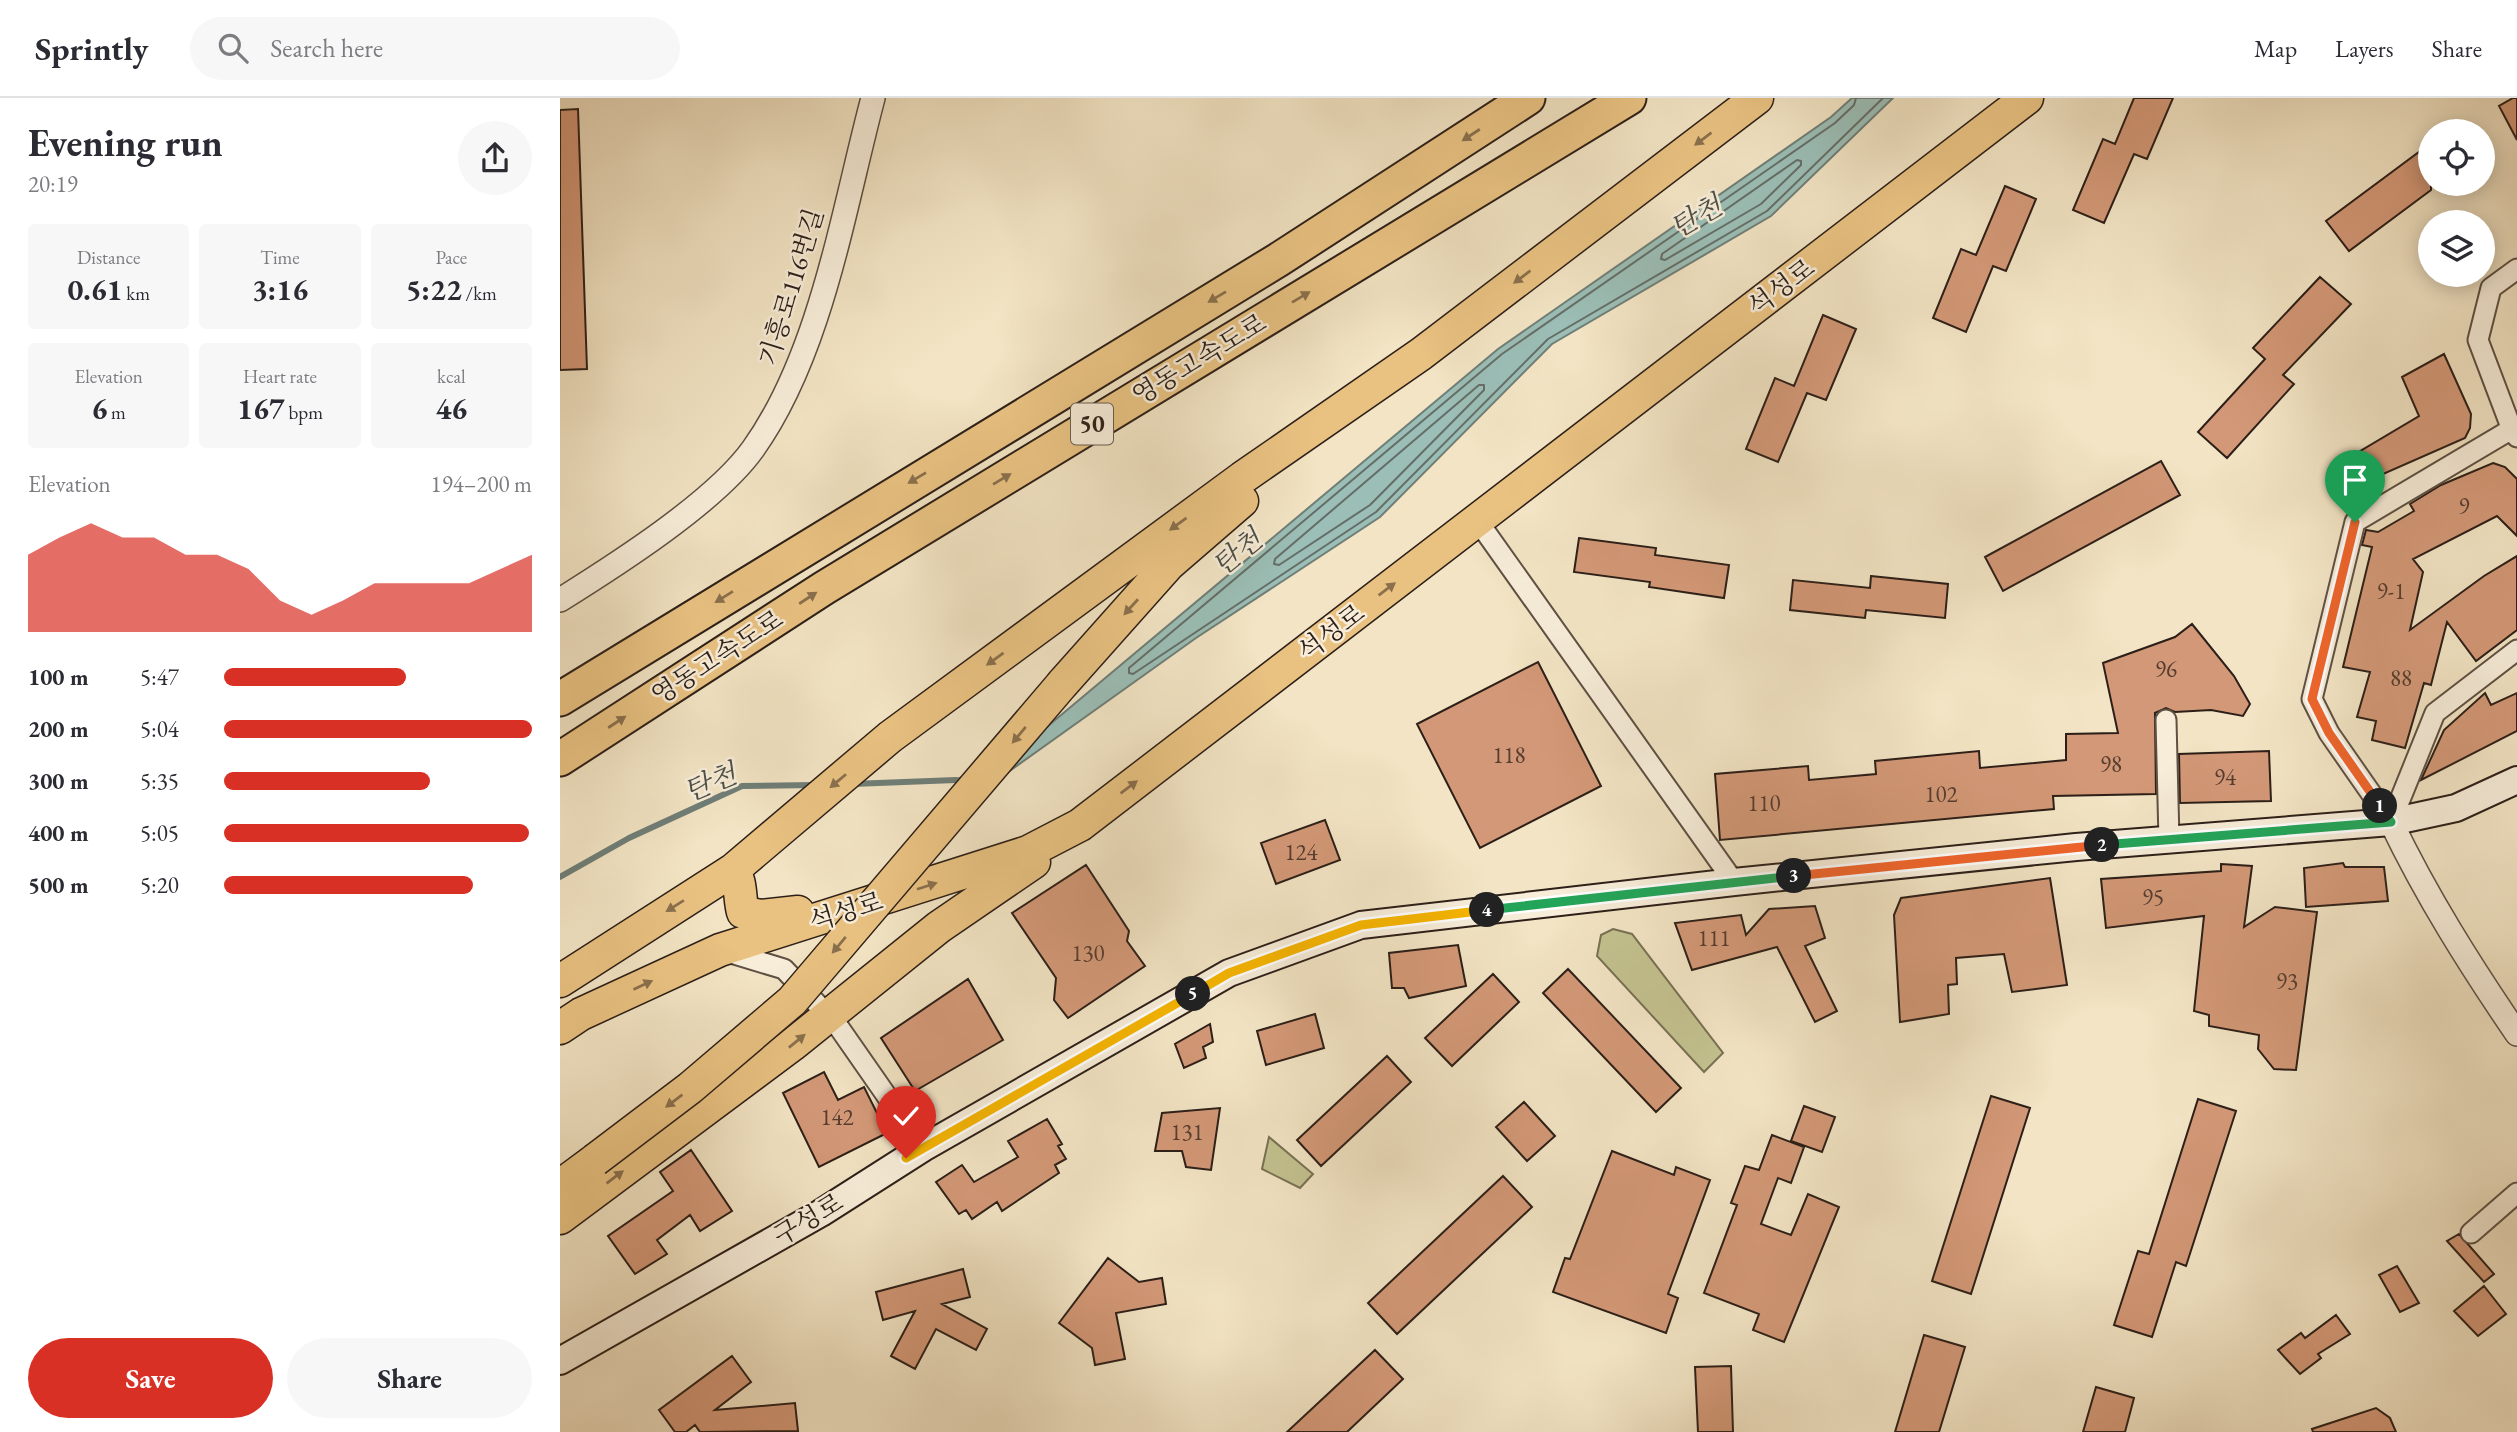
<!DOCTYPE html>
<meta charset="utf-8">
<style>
body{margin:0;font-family:"EB Garamond","Noto Serif KR",serif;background:#f7f7f7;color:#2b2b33;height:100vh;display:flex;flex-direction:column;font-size:26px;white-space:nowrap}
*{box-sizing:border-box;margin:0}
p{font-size:23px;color:#7c7c81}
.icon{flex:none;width:38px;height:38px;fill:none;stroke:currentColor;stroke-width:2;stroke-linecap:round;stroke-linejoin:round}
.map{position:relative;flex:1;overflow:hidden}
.sheet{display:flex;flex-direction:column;background:#fff;width:560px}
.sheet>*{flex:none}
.controls{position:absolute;left:1858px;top:21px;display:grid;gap:14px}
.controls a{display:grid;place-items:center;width:77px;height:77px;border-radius:50%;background:#fff;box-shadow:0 4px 18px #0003;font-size:35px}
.pin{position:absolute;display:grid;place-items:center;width:60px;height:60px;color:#fff;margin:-72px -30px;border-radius:50% 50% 50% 0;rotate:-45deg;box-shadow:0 0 7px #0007}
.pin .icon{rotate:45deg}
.km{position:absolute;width:35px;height:35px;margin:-18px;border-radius:50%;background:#222;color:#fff;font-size:19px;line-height:35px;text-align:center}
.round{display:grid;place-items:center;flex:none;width:74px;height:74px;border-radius:37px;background:#f7f7f7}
.overview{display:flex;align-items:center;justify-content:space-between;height:119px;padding:0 28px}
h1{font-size:38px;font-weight:700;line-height:52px}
.figures{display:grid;grid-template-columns:repeat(3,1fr);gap:10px;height:119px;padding:7px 28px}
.figures div{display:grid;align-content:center;border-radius:7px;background:#f7f7f7;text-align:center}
.figures b{font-size:30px;font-weight:700}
.figures small{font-size:19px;font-weight:400}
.figures p{font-size:19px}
.chart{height:196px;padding:14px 28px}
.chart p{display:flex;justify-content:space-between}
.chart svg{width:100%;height:126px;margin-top:7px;fill:#d93025;opacity:.7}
.primary-button{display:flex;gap:14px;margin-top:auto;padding:14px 28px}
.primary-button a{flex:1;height:80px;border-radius:42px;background:#d93025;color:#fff;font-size:28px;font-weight:700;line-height:80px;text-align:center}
.primary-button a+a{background:#f7f7f7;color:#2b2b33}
ul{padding:0 28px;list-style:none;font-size:23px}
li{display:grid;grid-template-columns:112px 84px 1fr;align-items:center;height:52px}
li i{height:18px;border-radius:9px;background:#d93025}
header{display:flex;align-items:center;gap:42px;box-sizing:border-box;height:98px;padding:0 35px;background:#fff;border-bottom:2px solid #e1e1e2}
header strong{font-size:33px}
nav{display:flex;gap:38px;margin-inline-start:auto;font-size:24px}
.search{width:490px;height:63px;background:#f7f7f7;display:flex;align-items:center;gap:18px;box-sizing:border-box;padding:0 24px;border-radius:38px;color:#7c7c81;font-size:26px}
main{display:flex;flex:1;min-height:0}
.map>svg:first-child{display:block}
.green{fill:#c3c28f;stroke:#787054;stroke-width:2}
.water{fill:#9bbeb6;stroke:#6f7e77;stroke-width:2}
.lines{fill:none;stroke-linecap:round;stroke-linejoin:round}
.shore{stroke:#646e67;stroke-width:2}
.stream{stroke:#6f7e77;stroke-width:6}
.building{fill:#d39877;stroke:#2c1f18;stroke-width:2}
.minor-casing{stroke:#5e5043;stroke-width:23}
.tertiary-casing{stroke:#5e5043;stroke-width:26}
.secondary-casing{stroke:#2c1f18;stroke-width:30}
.trunk-casing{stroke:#2c1f18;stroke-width:35}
.motorway-casing{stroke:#2c1f18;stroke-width:37}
.minor{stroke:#f7edd9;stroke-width:19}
.tertiary{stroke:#f7edd9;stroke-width:23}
.secondary{stroke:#f7edd9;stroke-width:26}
.trunk{stroke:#e9c282;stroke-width:32}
.motorway{stroke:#e9c282;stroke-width:33}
.trunk-bridge-casing{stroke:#2c1f18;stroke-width:35;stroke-linecap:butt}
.trunk-bridge{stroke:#e9c282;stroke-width:32}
.oneway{fill:#8a704d}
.split-1-casing{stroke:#fff;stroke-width:14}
.split-2-casing{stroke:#fff;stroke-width:14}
.split-3-casing{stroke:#fff;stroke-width:14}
.split-4-casing{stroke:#fff;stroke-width:14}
.split-5-casing{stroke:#fff;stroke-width:14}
.split-6-casing{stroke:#fff;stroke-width:14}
.split-1{stroke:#f0652b;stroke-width:9}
.split-2{stroke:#22a559;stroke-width:9}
.split-3{stroke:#f0652b;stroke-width:9}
.split-4{stroke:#22a559;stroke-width:9}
.split-5{stroke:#f5b400;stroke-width:9}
.split-6{stroke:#f5b400;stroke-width:9}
.labels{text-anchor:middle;stroke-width:5;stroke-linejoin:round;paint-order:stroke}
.number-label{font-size:23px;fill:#563d30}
.shield{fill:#f7edd9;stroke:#695d52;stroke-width:2}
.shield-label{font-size:24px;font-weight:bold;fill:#2c1f18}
.street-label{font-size:26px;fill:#2c1f18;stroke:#f7edd9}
.water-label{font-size:28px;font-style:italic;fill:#4d4f47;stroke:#f7edd9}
</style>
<header>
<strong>Sprintly</strong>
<div class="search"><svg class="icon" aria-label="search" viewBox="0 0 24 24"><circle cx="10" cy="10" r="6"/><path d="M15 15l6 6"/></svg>Search here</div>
<nav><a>Map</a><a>Layers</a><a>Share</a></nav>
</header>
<main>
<section class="sheet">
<div class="overview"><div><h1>Evening run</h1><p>20:19</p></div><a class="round"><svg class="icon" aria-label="share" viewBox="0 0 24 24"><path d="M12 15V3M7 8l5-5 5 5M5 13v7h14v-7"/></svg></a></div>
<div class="figures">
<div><p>Distance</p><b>0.61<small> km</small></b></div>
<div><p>Time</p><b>3:16</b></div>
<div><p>Pace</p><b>5:22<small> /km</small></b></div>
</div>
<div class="figures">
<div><p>Elevation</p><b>6<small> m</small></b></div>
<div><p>Heart rate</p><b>167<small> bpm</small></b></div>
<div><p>kcal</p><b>46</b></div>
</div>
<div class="chart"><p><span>Elevation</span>194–200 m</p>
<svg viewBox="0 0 160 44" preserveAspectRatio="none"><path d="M0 44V17L10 11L20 6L30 11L40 11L50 17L60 17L70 22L80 33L90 38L100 33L110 27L120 27L130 27L140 27L150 22L160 17V44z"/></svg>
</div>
<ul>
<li><b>100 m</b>5:47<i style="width:59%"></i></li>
<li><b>200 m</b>5:04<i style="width:100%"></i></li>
<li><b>300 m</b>5:35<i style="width:67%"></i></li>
<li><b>400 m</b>5:05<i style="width:99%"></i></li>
<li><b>500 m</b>5:20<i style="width:81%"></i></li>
</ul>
<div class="primary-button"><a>Save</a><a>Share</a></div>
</section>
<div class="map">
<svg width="1957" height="1334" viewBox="0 0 1957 1334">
<rect width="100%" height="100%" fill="#f2e4c4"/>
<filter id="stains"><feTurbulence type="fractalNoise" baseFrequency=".00286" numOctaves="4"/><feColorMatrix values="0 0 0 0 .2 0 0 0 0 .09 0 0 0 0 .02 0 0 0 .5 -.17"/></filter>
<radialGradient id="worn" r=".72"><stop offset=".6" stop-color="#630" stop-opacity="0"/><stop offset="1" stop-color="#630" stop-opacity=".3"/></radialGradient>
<!-- green -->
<path class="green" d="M 1053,831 L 1072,836 L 1163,955 L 1144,974 L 1037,858 L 1041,837 Z
M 709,1039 L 753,1076 L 740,1090 L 702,1071 Z"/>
<!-- water -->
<path class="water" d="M 1292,0 L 1333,0 L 1211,118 L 992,246 L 820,419 L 636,540 L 430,687 L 391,683 L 445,664 L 938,251 L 1271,19 Z"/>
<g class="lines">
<!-- shore -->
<path class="shore" d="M 1296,0 L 1294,7 L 1275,25 L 942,256 L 569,570 L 569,575 L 573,576 L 816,414 L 988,241 L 1207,113 L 1323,0
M 1237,62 L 1241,63 L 1241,67 L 1201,106 L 1105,162 L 1101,161 L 1102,156 Z
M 919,287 L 924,287 L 924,292 L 810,407 L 719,467 L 714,466 L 715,461 Z"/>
<!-- stream -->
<path class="stream" d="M 292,686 L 396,682
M 0,779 L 69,740 L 182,688 L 256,687"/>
</g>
<!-- building -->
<path class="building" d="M 1574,0 L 1613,0 L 1587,61 L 1574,56 L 1544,125 L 1513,112 L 1543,41 L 1555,46 Z
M 1953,0 L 1957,0 L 1957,42 L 1939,8 Z
M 18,11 L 27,271 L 0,272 L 0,12 Z
M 1871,45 L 1871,92 L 1789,153 L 1766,123 Z
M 1445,88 L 1476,101 L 1446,173 L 1433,168 L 1406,234 L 1373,220 L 1401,151 L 1416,157 Z
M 1760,179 L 1791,206 L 1723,277 L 1734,286 L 1667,360 L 1638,334 L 1705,261 L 1693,250 Z
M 1263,217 L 1296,231 L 1266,302 L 1247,295 L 1218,364 L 1186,351 L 1215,280 L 1234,288 Z
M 1884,256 L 1911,316 L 1910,330 L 1905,340 L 1805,384 L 1792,358 L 1859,318 L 1842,279 Z
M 1601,363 L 1620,397 L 1443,493 L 1425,459 Z
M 1933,365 L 1945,369 L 1957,381 L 1957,438 L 1937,418 L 1853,461 L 1863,474 L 1850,532 L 1924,478 L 1957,458 L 1957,532 L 1916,563 L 1887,524 L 1871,587 L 1864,585 L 1845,650 L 1812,642 L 1816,623 L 1797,619 L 1810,574 L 1783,569 L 1812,449 L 1802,447 L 1806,432 L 1818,434 L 1854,413 L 1850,406 L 1881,387 Z
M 1019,440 L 1096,450 L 1095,457 L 1169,467 L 1164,500 L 1089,489 L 1090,484 L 1014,474 Z
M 1311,478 L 1388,486 L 1385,520 L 1306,512 L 1305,520 L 1230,512 L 1233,482 L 1310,490 Z
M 1632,526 L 1674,578 L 1690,606 L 1683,618 L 1651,612 L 1615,614 L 1606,610 L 1595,615 L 1596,696 L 1493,698 L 1494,711 L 1160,742 L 1155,676 L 1248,668 L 1249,682 L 1316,676 L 1315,663 L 1419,653 L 1420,670 L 1506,662 L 1506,636 L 1558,635 L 1543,565 L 1615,539 Z
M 978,564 L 1041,688 L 920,750 L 857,626 Z
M 1925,595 L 1931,607 L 1957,595 L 1957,633 L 1861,682 L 1884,632 Z
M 1709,653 L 1711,703 L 1620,705 L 1619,656 Z
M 765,722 L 780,762 L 716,786 L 701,745 Z
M 1783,765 L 1785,769 L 1824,769 L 1828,803 L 1746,809 L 1744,770 Z
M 1661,766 L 1692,768 L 1684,829 L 1715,809 L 1757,814 L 1736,972 L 1714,971 L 1698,951 L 1699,937 L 1649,928 L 1649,917 L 1634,913 L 1644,818 L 1546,830 L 1541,781 L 1661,773 Z
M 526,767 L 569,833 L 567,843 L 585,868 L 508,920 L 494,902 L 496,880 L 452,815 Z
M 1490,780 L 1507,887 L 1452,894 L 1444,856 L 1396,860 L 1397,886 L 1388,887 L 1389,916 L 1340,924 L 1334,817 L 1341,800 Z
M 1255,808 L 1265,840 L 1245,848 L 1277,913 L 1255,924 L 1217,849 L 1132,872 L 1115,825 L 1181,817 L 1186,837 L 1209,811 Z
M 898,847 L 906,888 L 849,900 L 844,890 L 832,890 L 829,855 Z
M 1008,871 L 1121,990 L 1096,1014 L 983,895 Z
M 933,876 L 959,904 L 892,968 L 865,940 Z
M 408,881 L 443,942 L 355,993 L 321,940 Z
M 755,916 L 764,950 L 706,967 L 697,933 Z
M 650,926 L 653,944 L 643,949 L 646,960 L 624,970 L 615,946 Z
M 827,958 L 851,984 L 761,1068 L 737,1042 Z
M 264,974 L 278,1002 L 304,989 L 327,1035 L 259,1069 L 223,995 Z
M 1431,998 L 1470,1010 L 1411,1196 L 1372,1183 Z
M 1638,1001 L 1676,1013 L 1626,1168 L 1616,1164 L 1592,1239 L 1554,1227 L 1578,1153 L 1589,1156 Z
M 964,1004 L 995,1038 L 967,1063 L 936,1029 Z
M 1244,1008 L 1275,1019 L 1262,1054 L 1231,1043 Z
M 660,1010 L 651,1072 L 626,1069 L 622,1053 L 595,1053 L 602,1015 Z
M 487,1021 L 502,1046 L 498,1048 L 506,1061 L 495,1067 L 499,1075 L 442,1113 L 437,1104 L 412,1121 L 406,1112 L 399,1116 L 376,1084 L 402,1067 L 414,1084 L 458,1059 L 448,1043 Z
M 1212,1037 L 1244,1049 L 1231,1085 L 1218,1080 L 1201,1126 L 1231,1137 L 1248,1096 L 1279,1109 L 1224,1244 L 1193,1232 L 1199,1216 L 1144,1195 L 1177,1107 L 1171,1105 L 1185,1068 L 1199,1072 Z
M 131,1052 L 172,1113 L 140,1133 L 130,1117 L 97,1142 L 107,1156 L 75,1176 L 48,1138 L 113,1093 L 100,1074 Z
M 1052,1053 L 1114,1077 L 1116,1069 L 1150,1082 L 1108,1196 L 1118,1200 L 1106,1235 L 993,1194 L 1005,1160 L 1010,1161 Z
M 943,1078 L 972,1109 L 837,1236 L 808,1205 Z
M 1899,1136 L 1934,1176 L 1924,1184 L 1887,1143 Z
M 548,1160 L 579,1184 L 602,1180 L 606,1206 L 556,1215 L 565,1261 L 535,1267 L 532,1250 L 499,1225 Z
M 1837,1168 L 1859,1205 L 1840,1214 L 1819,1177 Z
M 403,1171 L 410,1199 L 382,1206 L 427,1231 L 416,1252 L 376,1231 L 355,1271 L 331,1258 L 355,1213 L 323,1222 L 316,1194 Z
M 1924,1188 L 1946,1216 L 1918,1238 L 1894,1213 Z
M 1776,1217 L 1790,1236 L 1758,1256 L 1761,1260 L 1740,1276 L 1718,1252 L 1741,1235 L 1745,1240 Z
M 1364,1237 L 1405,1249 L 1379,1334 L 1335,1334 Z
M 815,1252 L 843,1281 L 787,1334 L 727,1334 Z
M 172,1258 L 191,1284 L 155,1312 L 235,1305 L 238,1333 L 140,1334 L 135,1327 L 126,1334 L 115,1334 L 99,1312 Z
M 1171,1268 L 1173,1334 L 1138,1334 L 1135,1269 Z
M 1536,1289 L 1574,1300 L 1565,1334 L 1523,1334 Z
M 1816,1310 L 1830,1320 L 1836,1334 L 1753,1334 L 1752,1331 Z"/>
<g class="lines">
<defs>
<path id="minor" d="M 1957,171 L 1931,190 L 1918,242 L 1952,332 L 1957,339
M 917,422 L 1174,784
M 1606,622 L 1609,742
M 1831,724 L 1769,635 L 1752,601 L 1795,424 L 1957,328
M 1831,724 L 1875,615 L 1957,552
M 161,852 L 224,871 L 278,928 L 363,1050
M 1911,1135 L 1957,1095"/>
<path id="tertiary" d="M 0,502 C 56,467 155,404 193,351 C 261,256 283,113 313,0
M 1831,724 C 1867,799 1910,867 1957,936"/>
<path id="secondary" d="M 0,1263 L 261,1115 L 363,1050 L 669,875 L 801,827 L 1174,784 L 1516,749 L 1831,724 L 1896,710 L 1957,682"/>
<path id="trunk" d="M 503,585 L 608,467 L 682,403
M 173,772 C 182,784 179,800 183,814 L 200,818 L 238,814
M 0,883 L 173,772 L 330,639 L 682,380 L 861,256 L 1197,0
M 0,930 L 21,916 L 160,852 L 468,754 L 520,727 L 1467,0
M 0,1088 L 35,1062
M 0,1120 L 232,947 L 379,829 L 474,764"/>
<path id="motorway" d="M 0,601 L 718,162 L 968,0
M 0,661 L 264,490 L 1069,0"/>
</defs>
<!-- minor casing -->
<use href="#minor" class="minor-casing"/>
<!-- tertiary casing -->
<use href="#tertiary" class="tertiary-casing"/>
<!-- secondary casing -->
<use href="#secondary" class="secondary-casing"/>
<!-- trunk casing -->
<use href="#trunk" class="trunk-casing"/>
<!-- motorway casing -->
<use href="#motorway" class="motorway-casing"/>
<!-- minor -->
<use href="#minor" class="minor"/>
<!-- tertiary -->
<use href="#tertiary" class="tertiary"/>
<!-- secondary -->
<use href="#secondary" class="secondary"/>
<!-- trunk -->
<use href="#trunk" class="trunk"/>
<!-- motorway -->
<use href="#motorway" class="motorway"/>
<defs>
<path id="trunk-bridge" d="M 35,1062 L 130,990 L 232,903 L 503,585"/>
</defs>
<!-- trunk-bridge casing -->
<use href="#trunk-bridge" class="trunk-bridge-casing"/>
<!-- trunk-bridge -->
<use href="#trunk-bridge" class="trunk-bridge"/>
</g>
<!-- one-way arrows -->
<defs><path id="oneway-solid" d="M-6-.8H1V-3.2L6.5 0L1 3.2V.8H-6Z" transform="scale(1.75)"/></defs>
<g class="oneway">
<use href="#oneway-solid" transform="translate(911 37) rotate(147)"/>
<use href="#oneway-solid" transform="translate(1143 41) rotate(143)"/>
<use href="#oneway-solid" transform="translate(962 179) rotate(143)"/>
<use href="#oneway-solid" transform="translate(657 199) rotate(149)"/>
<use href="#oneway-solid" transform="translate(741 199) rotate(-31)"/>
<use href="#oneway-solid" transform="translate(357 380) rotate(149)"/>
<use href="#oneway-solid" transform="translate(442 381) rotate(-31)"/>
<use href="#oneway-solid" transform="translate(618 426) rotate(144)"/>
<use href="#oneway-solid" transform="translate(827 491) rotate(-37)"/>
<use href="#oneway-solid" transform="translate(164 499) rotate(148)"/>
<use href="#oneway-solid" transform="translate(248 500) rotate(-33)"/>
<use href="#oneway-solid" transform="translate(571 509) rotate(132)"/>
<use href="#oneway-solid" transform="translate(435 561) rotate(144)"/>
<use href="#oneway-solid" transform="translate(57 624) rotate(-33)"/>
<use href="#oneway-solid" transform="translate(459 637) rotate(130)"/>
<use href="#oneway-solid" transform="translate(278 683) rotate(140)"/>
<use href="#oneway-solid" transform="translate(569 689) rotate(-37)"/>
<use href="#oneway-solid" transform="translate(367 788) rotate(-18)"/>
<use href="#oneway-solid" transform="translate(115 808) rotate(148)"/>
<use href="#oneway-solid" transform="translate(279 847) rotate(130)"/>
<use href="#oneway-solid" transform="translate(83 887) rotate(-25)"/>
<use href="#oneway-solid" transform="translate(237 943) rotate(-39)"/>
<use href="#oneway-solid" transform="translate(114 1003) rotate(143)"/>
<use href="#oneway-solid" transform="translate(55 1079) rotate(-37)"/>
</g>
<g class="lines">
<defs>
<path id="split-1" d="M 1795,424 L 1752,601 L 1769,635 L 1820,708"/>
<path id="split-2" d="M 1542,747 L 1831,724 L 1820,708"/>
<path id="split-3" d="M 1234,778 L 1542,747"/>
<path id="split-4" d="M 927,812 L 1234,778"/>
<path id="split-5" d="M 633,896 L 669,875 L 801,827 L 927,812"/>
<path id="split-6" d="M 346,1060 L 633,896"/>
</defs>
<!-- split-1 casing -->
<use href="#split-1" class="split-1-casing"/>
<!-- split-2 casing -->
<use href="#split-2" class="split-2-casing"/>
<!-- split-3 casing -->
<use href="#split-3" class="split-3-casing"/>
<!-- split-4 casing -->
<use href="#split-4" class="split-4-casing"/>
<!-- split-5 casing -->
<use href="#split-5" class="split-5-casing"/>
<!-- split-6 casing -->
<use href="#split-6" class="split-6-casing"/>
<!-- split-1 -->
<use href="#split-1" class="split-1"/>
<!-- split-2 -->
<use href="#split-2" class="split-2"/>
<!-- split-3 -->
<use href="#split-3" class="split-3"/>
<!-- split-4 -->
<use href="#split-4" class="split-4"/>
<!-- split-5 -->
<use href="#split-5" class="split-5"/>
<!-- split-6 -->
<use href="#split-6" class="split-6"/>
</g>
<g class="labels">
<!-- number labels -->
<g class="number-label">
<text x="1904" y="416">9</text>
<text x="1831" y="501">9-1</text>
<text x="1606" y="579">96</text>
<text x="1841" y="588">88</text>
<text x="949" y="665">118</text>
<text x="1551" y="674">98</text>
<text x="1665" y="687">94</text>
<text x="1381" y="704">102</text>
<text x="1204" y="713">110</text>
<text x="741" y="762">124</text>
<text x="1593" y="807">95</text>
<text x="1154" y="848">111</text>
<text x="528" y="863">130</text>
<text x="1727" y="891">93</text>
<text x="277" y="1027">142</text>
<text x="627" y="1042">131</text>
</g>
<!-- shield labels -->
<rect class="shield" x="511" y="305.5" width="42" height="41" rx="5"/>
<g class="shield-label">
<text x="532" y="334">50</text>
</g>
<!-- street labels -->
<g class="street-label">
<text transform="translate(231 189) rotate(-73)" y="9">기흥로116번길</text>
<text transform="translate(1221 189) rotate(-37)" y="9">석성로</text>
<text transform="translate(639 261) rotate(-31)" y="9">영동고속도로</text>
<text transform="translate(771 534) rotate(-37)" y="9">석성로</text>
<text transform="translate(157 559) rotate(-33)" y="9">영동고속도로</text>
<text transform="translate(286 813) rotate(-17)" y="9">석성로</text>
<text transform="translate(248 1121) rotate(-31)" y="9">구성로</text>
</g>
<!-- water labels -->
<g class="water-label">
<text transform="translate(1136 118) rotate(-30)" y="10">탄천</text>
<text transform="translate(677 454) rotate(-39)" y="10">탄천</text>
<text transform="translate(150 684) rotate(-22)" y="10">탄천</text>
</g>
</g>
<rect width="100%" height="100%" filter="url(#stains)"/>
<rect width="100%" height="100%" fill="url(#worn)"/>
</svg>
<div class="controls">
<a><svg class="icon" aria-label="locate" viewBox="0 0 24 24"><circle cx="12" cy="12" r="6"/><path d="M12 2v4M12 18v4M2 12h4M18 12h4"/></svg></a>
<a><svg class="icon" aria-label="layers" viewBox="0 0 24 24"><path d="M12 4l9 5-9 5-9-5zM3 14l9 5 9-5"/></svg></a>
</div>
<div class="pin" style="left:1795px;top:424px;background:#1e9e55"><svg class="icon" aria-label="arrive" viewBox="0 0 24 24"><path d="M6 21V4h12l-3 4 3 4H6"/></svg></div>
<div class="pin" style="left:346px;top:1060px;background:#d93025"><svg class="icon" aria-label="check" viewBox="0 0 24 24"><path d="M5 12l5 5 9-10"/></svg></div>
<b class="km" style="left:1820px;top:708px">1</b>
<b class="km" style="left:1542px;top:747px">2</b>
<b class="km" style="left:1234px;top:778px">3</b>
<b class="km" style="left:927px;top:812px">4</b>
<b class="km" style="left:633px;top:896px">5</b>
</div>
</main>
